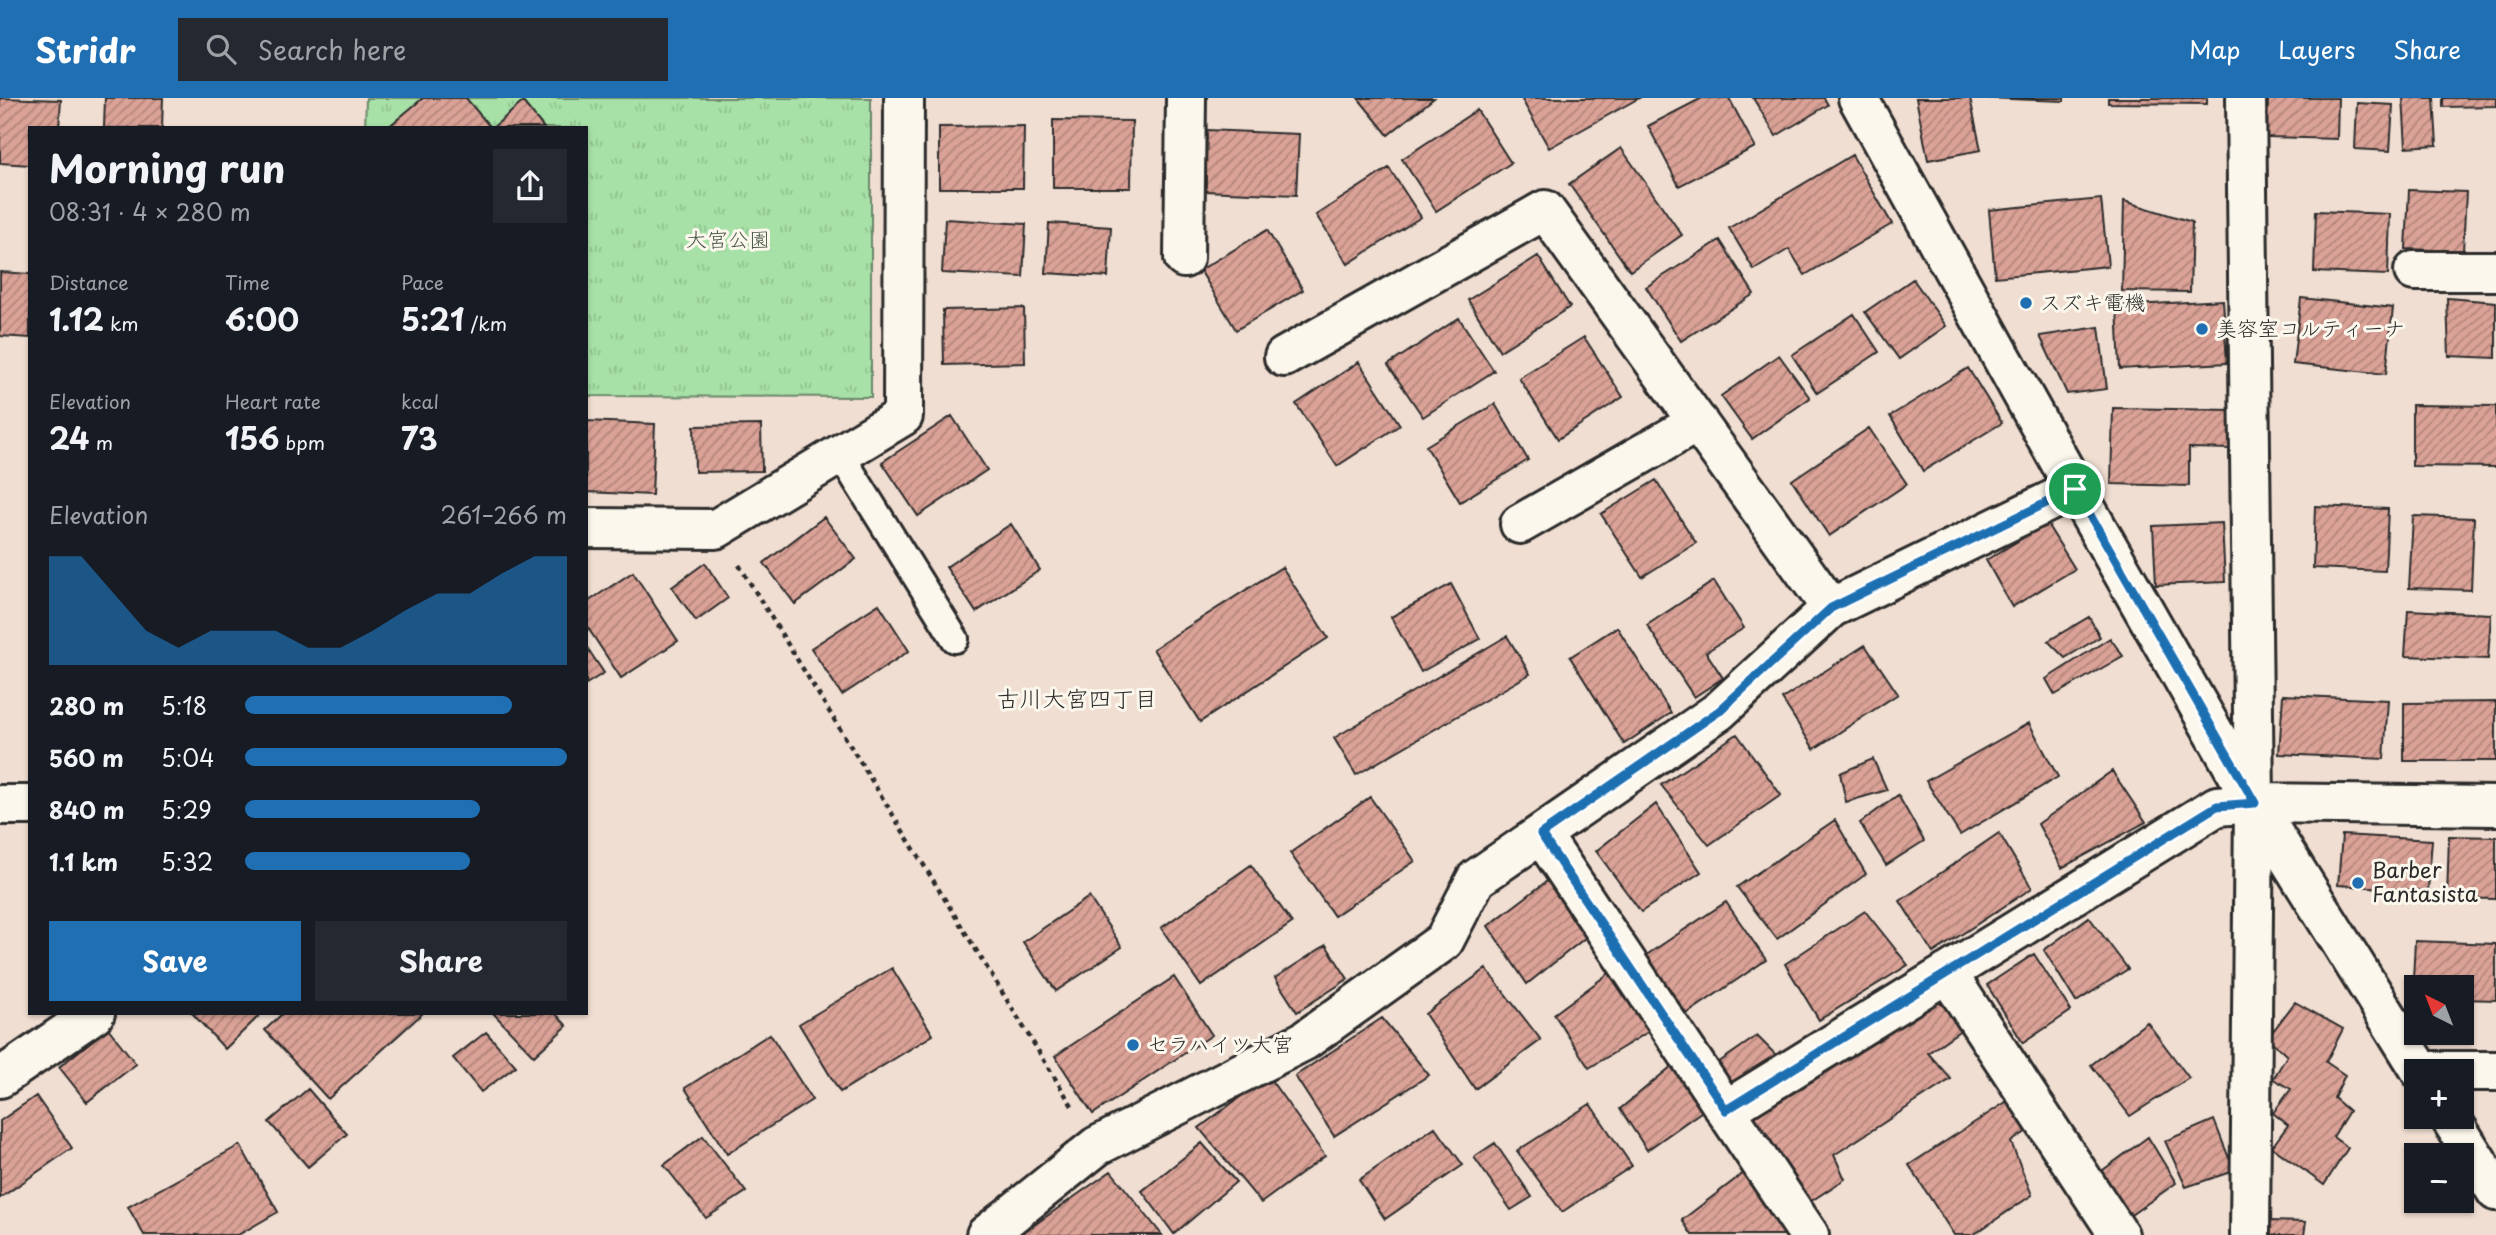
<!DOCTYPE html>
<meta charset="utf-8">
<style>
body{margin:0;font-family:"Playpen Sans","Klee One",sans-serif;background:#242831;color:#f1f3f6;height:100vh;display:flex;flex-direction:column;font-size:26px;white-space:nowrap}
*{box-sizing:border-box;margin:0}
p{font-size:23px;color:#9ea1a6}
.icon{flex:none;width:38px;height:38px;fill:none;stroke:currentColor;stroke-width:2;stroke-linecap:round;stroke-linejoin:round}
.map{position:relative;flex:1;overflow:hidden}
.sheet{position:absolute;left:28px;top:28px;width:560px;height:889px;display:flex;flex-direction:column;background:#171b24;border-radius:0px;box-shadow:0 2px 5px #0004}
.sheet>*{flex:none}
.needle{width:46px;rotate:318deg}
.fabs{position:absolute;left:2404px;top:877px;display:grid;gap:14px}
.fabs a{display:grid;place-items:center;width:70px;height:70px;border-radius:0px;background:#171b24;box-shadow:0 2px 5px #0004;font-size:35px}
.pin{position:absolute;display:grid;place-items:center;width:60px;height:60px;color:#fff;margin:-30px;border:4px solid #fff;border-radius:50%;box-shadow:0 2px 7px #0007}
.round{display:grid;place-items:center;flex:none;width:74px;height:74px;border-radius:0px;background:#242831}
.summary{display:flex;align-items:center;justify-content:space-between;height:119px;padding:0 21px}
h1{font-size:38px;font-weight:700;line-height:52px}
.metrics{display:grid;grid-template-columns:repeat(3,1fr);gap:10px;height:119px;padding:7px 21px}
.metrics div{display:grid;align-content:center}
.metrics b{font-size:30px;font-weight:700}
.metrics small{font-size:19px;font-weight:400}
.metrics p{font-size:19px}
.chart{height:196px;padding:14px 21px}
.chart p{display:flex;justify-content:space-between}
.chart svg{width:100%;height:126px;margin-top:7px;fill:#1f6fb2;opacity:.7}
.primary-button{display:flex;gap:14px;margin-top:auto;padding:14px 21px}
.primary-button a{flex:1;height:80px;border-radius:0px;background:#1f6fb2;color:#fff;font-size:28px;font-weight:700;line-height:80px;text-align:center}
.primary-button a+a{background:#242831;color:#f1f3f6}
ul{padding:0 21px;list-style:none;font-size:23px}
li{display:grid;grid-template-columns:112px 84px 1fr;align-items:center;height:52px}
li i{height:18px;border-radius:9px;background:#1f6fb2}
header{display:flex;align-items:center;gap:42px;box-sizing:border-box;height:98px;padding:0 35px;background:#1f6fb2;color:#fff}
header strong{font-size:33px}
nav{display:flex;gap:38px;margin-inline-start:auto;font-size:24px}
.search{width:490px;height:63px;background:#242831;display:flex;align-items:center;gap:18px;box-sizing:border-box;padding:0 24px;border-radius:0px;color:#9ea1a6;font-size:26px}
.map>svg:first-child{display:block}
.grass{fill:url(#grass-tufts);stroke:#698669;stroke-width:2}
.building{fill:url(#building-hatch);stroke:#2b2b2b;stroke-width:2}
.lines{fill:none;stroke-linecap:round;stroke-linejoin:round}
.lane-casing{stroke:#2b2b2b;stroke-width:32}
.street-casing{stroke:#2b2b2b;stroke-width:44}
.secondary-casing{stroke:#2b2b2b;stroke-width:44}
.path{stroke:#2b2b2b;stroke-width:4.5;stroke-dasharray:5 5;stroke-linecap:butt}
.lane{stroke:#fbf7ec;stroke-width:26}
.street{stroke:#fbf7ec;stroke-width:38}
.secondary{stroke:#fbf7ec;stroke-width:38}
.route-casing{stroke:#fff;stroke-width:14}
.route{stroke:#1f6fb2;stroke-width:9}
.poi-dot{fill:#1f6fb2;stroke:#fbf7ec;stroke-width:2.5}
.labels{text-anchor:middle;stroke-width:6;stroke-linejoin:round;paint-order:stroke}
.park-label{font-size:21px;fill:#4a584a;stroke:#fbf7ec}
.poi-label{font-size:21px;fill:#2b2b2b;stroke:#fbf7ec;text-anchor:start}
.neighbourhood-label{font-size:23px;fill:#2b2b2b;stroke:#fbf7ec}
</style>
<header>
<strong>Stridr</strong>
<div class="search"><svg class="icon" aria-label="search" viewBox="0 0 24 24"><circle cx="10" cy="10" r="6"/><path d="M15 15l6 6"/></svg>Search here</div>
<nav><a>Map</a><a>Layers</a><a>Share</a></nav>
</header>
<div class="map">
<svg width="2496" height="1137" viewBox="0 0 2496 1137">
<defs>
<pattern id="grass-tufts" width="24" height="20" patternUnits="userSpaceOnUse" patternTransform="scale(1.75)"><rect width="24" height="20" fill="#a7e1a7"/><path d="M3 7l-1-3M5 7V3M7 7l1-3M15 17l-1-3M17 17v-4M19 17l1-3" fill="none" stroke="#90c190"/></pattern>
<pattern id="building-hatch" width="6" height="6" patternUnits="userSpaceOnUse" patternTransform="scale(1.75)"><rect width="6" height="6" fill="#dba297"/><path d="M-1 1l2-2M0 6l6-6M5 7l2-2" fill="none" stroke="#b2847b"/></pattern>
</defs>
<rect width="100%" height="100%" fill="#f1ded2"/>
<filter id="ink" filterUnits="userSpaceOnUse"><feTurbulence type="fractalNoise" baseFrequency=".0143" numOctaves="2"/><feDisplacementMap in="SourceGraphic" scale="14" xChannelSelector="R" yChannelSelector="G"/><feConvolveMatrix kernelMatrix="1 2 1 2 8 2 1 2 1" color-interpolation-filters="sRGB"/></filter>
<g filter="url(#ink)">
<!-- grass -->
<path class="grass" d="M 366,0 L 871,0 L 871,299 L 586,298 L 586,30 L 365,30 Z"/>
<!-- building -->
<path class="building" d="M 0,0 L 61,2 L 59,30 L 30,30 L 30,67 L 0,65 Z
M 105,0 L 163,0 L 162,30 L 104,30 Z
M 423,0 L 466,0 L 491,30 L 387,30 Z
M 1358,0 L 1434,0 L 1388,37 Z
M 1521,0 L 1639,0 L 1549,50 Z
M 1702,0 L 1729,0 L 1755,49 L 1679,88 L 1648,28 Z
M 1753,0 L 1824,0 L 1828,7 L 1776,38 Z
M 1916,0 L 1970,0 L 1981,52 L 1928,62 Z
M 1984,0 L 2064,0 L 2064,3 Z
M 2108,0 L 2207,0 L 2207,6 L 2108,5 Z
M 2268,0 L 2338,0 L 2337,41 L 2267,39 Z
M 2403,0 L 2434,0 L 2437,47 L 2406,49 Z
M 2443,0 L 2496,0 L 2496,8 L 2443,9 Z
M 523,4 L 544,30 L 492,30 Z
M 2357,5 L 2393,7 L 2390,53 L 2355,51 Z
M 1477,12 L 1511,65 L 1436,113 L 1402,61 Z
M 1053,22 L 1132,23 L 1131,90 L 1053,90 Z
M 1024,28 L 1023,90 L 939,90 L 939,29 Z
M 1207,32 L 1299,36 L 1296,97 L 1205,93 Z
M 1621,50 L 1682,137 L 1630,173 L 1569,86 Z
M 1852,57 L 1892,126 L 1805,177 L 1789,151 L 1754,172 L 1729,130 Z
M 1389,70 L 1421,119 L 1348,166 L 1316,117 Z
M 2409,92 L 2466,94 L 2463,153 L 2406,151 Z
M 2101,101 L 2108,168 L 1995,179 L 1989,112 Z
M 2124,103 L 2192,124 L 2190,194 L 2122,193 Z
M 2316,113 L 2390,116 L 2388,177 L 2314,174 Z
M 945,121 L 1026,126 L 1023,179 L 942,175 Z
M 1049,125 L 1111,129 L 1108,179 L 1046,175 Z
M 1267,132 L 1303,192 L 1236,232 L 1200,172 Z
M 1720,142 L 1754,196 L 1681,243 L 1646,189 Z
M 1538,158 L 1570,209 L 1500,253 L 1468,202 Z
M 0,174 L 30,176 L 30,240 L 0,238 Z
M 1913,181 L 1946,228 L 1899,261 L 1865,214 Z
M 2301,200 L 2393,210 L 2386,276 L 2293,266 Z
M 2447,200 L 2496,204 L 2496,260 L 2449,258 Z
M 2223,202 L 2227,265 L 2120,271 L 2117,208 Z
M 1024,210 L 1025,265 L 944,267 L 943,212 Z
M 1854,216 L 1879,254 L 1817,295 L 1792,257 Z
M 1459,220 L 1494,273 L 1423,319 L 1388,267 Z
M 2099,229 L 2107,291 L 2067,296 L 2040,238 Z
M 1584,239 L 1623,299 L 1558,341 L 1519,280 Z
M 1779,257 L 1810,300 L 1752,341 L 1721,298 Z
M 1359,264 L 1400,327 L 1337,368 L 1296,306 Z
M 1968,270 L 2002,325 L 1923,373 L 1890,318 Z
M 1495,306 L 1528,362 L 1460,404 L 1426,348 Z
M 2412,307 L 2496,308 L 2496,369 L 2412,368 Z
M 2113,310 L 2233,312 L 2232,351 L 2189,350 L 2189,388 L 2111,386 Z
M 952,318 L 987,372 L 918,418 L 882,364 Z
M 586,323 L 655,326 L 652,397 L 586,394 Z
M 761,327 L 762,373 L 695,374 L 694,328 Z
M 1869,330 L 1907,386 L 1829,438 L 1792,382 Z
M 1656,382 L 1696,445 L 1642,479 L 1601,416 Z
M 2315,408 L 2388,411 L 2385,473 L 2313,470 Z
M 2413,418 L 2474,420 L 2471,492 L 2409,490 Z
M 824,419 L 856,461 L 795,506 L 764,465 Z
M 2222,425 L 2225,484 L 2156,487 L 2153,428 Z
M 1011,426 L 1040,472 L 976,514 L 946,469 Z
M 2047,426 L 2075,471 L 2012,509 L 1986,462 Z
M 705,465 L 728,500 L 696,523 L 672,489 Z
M 1282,469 L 1328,540 L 1200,624 L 1153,551 Z
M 633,474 L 678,543 L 621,580 L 586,527 L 586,505 Z
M 1714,483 L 1744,530 L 1706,554 L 1723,580 L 1694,599 L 1647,527 Z
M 1451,486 L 1480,541 L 1421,574 L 1391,519 Z
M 879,506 L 909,553 L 842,597 L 811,550 Z
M 2408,512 L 2491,516 L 2488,561 L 2405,558 Z
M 2089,519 L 2100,539 L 2065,560 L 2048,543 Z
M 1617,529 L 1671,615 L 1624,646 L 1570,559 Z
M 1507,538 L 1530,576 L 1356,677 L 1334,640 Z
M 2110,540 L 2123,558 L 2055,597 L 2046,581 Z
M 1865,547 L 1898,596 L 1814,651 L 1782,601 Z
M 586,548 L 604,575 L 586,586 Z
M 2283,597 L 2388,602 L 2384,661 L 2279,656 Z
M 2496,604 L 2496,663 L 2404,663 L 2404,605 Z
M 2029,625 L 2058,679 L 1960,737 L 1926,683 Z
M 1737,636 L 1781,697 L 1709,747 L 1661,687 Z
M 1873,661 L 1887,692 L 1846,704 L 1840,675 Z
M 2112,673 L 2146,724 L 2062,770 L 2038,726 Z
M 1898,697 L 1924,743 L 1886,767 L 1860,725 Z
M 1370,699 L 1415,763 L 1334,818 L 1290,755 Z
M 1656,706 L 1701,774 L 1641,814 L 1596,753 Z
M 1835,722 L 1866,776 L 1777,841 L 1737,789 Z
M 1999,735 L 2032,790 L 1933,855 L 1900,803 Z
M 2342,737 L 2432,742 L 2428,793 L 2338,787 Z
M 2449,738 L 2496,739 L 2496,801 L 2447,800 Z
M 1251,767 L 1292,825 L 1201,888 L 1161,830 Z
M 1551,780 L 1590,836 L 1527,886 L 1488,828 Z
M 1089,799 L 1122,849 L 1056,893 L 1023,844 Z
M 1726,804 L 1766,862 L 1685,917 L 1645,858 Z
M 1865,813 L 1908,867 L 1819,922 L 1785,866 Z
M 2089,819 L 2128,871 L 2076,904 L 2044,852 Z
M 2415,843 L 2496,846 L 2496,902 L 2462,901 L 2462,889 L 2417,889 L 2417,900 L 2412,900 Z
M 1326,847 L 1348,881 L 1297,914 L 1275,880 Z
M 2034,856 L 2071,913 L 2023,945 L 1987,887 Z
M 892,870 L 933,937 L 840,994 L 799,926 Z
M 1486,871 L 1541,942 L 1475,991 L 1425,916 Z
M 1612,873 L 1653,931 L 1589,970 L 1554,916 Z
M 1174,879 L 1212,937 L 1093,1016 L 1055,958 Z
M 1937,902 L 1965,929 L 1928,955 L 1951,981 L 1834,1057 L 1845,1081 L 1802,1109 L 1748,1015 Z
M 2295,904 L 2343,931 L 2326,964 L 2345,977 L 2334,1000 L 2349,1013 L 2333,1039 L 2348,1050 L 2324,1087 L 2272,1049 L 2288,1027 L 2273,1015 L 2291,991 L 2273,981 L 2287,958 L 2268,940 Z
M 192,915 L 262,915 L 225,951 Z
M 283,915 L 423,915 L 328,1001 L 265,932 Z
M 493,915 L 555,915 L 567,928 L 534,958 Z
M 1382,920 L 1429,977 L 1334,1038 L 1295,978 Z
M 2147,924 L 2189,980 L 2130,1018 L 2091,967 Z
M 108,930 L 136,966 L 87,1004 L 59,969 Z
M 486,934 L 516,968 L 481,994 L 453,960 Z
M 770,936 L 812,1002 L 727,1056 L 685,990 Z
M 1757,938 L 1778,959 L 1731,989 L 1715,967 Z
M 1672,968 L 1705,1011 L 1647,1052 L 1620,1011 Z
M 1268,978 L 1325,1058 L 1261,1105 L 1199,1030 Z
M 308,991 L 347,1036 L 308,1069 L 269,1024 Z
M 36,998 L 72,1050 L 0,1100 L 0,1023 Z
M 2009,1002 L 2030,1031 L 2011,1044 L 2032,1097 L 1973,1137 L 1954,1137 L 1909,1067 Z
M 1590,1006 L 1632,1068 L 1562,1114 L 1517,1053 Z
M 2214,1022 L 2234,1073 L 2186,1089 L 2165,1043 Z
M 1435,1029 L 1463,1067 L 1385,1121 L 1359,1082 Z
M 703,1038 L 746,1094 L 706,1120 L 664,1067 Z
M 2148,1039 L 2176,1085 L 2128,1119 L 2099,1075 Z
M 1202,1045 L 1236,1084 L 1174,1136 L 1142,1093 Z
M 1495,1045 L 1532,1099 L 1511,1112 L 1474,1059 Z
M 240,1047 L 278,1114 L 238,1137 L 144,1137 L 128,1109 Z
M 1111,1073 L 1162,1137 L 1020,1137 Z
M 1745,1074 L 1796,1137 L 1692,1137 L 1682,1122 Z
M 2270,1123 L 2306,1124 L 2304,1137 L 2270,1137 Z"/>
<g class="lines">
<defs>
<path id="lane" d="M 840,356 L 955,541"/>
<path id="street" d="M 2246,0 L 2254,705 L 2250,1137
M 1184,160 L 1186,0
M 2414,173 L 2496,173
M 1284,259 L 1545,112 L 1831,510
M 1520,426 L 1698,324
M 586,430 L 716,431 L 903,318 L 904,0
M 0,707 L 30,707
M 1541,736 L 1809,1137
M 1947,875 L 2119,1137
M 2421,973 L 2496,973
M 0,980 L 95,915
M 1726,1012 L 2217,708 L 2254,705 L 2496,708
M 986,1137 L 1097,1048 L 1304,943 L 1444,843 L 1476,781 L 1719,613 L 1831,510 L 2075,391"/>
<path id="secondary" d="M 1858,0 L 2075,391 L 2254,705 L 2421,973
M 2449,1018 L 2496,1093"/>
</defs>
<!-- lane casing -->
<use href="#lane" class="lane-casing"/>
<!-- street casing -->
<use href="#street" class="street-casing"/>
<!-- secondary casing -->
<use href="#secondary" class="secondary-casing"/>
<!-- path -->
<path class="path" d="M 739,467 L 1074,1011"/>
<!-- lane -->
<use href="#lane" class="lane"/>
<!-- street -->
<use href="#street" class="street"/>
<!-- secondary -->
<use href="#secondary" class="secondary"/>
</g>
</g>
<g class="lines" filter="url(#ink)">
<defs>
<path id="route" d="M 2075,391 L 2255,705 L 2217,708 L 1726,1012 L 1541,736 L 1719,613 L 1831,510 Z"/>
</defs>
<!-- route casing -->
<use href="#route" class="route-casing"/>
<!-- route -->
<use href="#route" class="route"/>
</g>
<!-- markers -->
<g class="poi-dot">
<circle cx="2026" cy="205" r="7"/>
<circle cx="2202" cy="231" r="7"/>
<circle cx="2358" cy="785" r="7"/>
<circle cx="1133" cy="947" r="7"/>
</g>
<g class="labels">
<!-- park labels -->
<g class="park-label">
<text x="728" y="149">大宮公園</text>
</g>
<!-- poi labels -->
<g class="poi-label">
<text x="2040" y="212">スズキ電機</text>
<text x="2216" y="238">美容室コルティーナ</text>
<text x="2372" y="780">Barber<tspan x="2372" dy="24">Fantasista</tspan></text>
<text x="1147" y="954">セラハイツ大宮</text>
</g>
<!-- neighbourhood labels -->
<g class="neighbourhood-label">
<text x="1077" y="609">古川大宮四丁目</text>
</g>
</g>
</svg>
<div class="fabs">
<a><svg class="needle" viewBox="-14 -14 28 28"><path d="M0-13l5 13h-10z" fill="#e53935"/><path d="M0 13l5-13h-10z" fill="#9ea1a6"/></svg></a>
<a>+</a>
<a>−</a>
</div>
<div class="pin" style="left:2075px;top:391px;background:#1e9e55"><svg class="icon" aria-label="arrive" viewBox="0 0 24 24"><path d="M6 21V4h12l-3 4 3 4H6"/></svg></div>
<section class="sheet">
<div class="summary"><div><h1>Morning run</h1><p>08:31 · 4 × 280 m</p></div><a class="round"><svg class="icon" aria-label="share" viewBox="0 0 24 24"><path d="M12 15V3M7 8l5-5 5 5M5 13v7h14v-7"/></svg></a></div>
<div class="metrics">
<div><p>Distance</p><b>1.12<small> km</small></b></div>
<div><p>Time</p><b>6:00</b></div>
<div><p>Pace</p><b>5:21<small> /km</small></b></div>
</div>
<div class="metrics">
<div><p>Elevation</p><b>24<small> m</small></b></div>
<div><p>Heart rate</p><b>156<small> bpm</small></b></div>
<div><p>kcal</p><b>73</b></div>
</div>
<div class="chart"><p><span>Elevation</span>261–266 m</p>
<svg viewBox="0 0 160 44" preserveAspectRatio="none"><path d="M0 44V6L10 6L20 19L30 32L40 38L50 32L60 32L70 32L80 38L90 38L100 32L110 25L120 19L130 19L140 12L150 6L160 6V44z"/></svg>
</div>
<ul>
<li><b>280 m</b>5:18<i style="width:83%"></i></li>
<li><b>560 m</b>5:04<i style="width:100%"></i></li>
<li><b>840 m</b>5:29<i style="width:73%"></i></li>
<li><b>1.1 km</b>5:32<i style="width:70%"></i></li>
</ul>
<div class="primary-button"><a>Save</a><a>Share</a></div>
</section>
</div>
